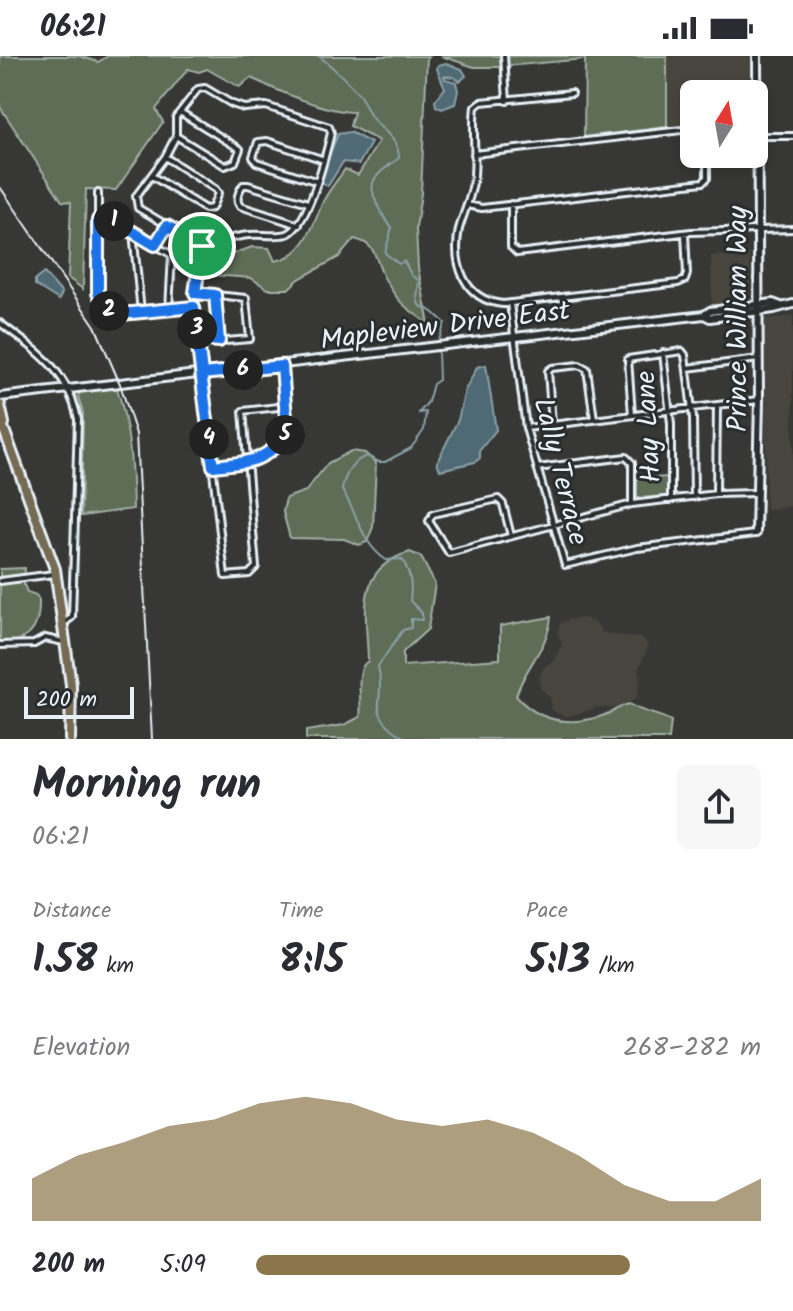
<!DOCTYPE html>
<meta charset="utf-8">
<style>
body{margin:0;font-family:Kalam,sans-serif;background:#f7f7f7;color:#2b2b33;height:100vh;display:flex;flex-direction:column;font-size:30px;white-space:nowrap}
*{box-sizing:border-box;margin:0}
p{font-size:26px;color:#7c7c81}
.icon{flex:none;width:44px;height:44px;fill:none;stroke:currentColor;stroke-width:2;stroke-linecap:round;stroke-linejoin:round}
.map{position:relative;height:683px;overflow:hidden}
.sheet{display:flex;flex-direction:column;background:#fff;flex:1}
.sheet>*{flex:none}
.needle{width:52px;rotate:11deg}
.fabs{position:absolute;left:680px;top:24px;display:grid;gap:16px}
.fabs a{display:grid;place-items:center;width:88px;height:88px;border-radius:12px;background:#fff;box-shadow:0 4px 12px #0003;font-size:40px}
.scale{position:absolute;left:24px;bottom:20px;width:110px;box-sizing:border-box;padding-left:8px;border:4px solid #e8f1f8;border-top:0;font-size:22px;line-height:28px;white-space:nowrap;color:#e8f1f8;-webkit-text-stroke:6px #2a2d2e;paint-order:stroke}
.pin{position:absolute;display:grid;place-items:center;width:68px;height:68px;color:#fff;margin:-34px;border:4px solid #fff;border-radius:50%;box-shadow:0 2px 8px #0007}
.km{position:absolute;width:40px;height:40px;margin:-20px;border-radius:50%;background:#222;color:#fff;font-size:22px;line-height:40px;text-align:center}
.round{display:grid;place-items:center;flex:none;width:84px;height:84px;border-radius:12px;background:#f7f7f7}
.summary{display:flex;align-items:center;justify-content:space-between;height:136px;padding:0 32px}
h1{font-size:44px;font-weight:600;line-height:60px}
.metrics{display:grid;grid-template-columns:repeat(3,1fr);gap:12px;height:136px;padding:8px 32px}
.metrics div{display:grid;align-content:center}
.metrics b{font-size:40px;font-weight:600}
.metrics small{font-size:22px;font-weight:400}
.metrics p{font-size:22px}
.chart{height:224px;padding:16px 32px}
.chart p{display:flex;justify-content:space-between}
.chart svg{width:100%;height:144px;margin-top:8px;fill:#8a764a;opacity:.7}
ul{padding:0 32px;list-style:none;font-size:26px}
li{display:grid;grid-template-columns:128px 96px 1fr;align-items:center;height:60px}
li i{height:20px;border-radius:10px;background:#8a764a}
.status{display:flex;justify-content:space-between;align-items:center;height:56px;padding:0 40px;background:#fff;direction:ltr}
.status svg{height:22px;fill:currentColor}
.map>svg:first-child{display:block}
.built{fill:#46453e}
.green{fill:#5e6d56;stroke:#a3afa7;stroke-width:2}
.water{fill:#4f6b74;stroke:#8ca1a9;stroke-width:2}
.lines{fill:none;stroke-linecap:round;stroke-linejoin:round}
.stream{stroke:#8ca1a9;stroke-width:2}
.street-casing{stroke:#e8f1f8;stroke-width:10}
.secondary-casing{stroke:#e8f1f8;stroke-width:12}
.primary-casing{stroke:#e8f1f8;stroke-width:14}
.street{stroke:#2a2d2e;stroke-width:4}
.secondary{stroke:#2a2d2e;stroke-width:6}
.primary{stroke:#746b52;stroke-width:8}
.rail{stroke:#e8f1f8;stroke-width:2}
.route-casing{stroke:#fff;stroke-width:16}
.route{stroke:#1a73e8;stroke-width:10}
.labels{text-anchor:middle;stroke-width:6;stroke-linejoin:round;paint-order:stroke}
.street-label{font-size:28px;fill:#e8f1f8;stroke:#2a2d2e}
</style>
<div class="status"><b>06:21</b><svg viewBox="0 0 49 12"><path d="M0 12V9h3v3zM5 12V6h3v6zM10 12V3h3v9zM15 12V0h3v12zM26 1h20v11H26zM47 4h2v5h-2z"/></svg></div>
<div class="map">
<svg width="793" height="683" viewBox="0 0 793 683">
<rect width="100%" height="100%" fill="#373835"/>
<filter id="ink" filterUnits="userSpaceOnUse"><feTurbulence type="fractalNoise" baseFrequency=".0125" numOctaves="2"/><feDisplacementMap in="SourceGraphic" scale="16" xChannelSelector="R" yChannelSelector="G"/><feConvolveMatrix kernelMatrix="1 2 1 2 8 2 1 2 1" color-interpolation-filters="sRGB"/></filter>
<g filter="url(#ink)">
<!-- built -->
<path class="built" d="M 667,0 L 750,0 L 750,38 L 694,38 L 694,69 L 667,71 Z
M 750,197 L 750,246 L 712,252 L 711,200 Z
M 793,260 L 793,450 L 766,454 L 765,263 Z
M 584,562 L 596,567 L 603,577 L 644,583 L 648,591 L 638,614 L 640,623 L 636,643 L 616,652 L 599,651 L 566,661 L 551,654 L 551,643 L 540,632 L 539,624 L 542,613 L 554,604 L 562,588 L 557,575 L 561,567 L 570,563 Z"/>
<!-- green -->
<path class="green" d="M 0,0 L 79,0 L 98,6 L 108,0 L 430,0 L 427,2 L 421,137 L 416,172 L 418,212 L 429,268 C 419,261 406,253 398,243 C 392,235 385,225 381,215 C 375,199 374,187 354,183 L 339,201 L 299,223 L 288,233 L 268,233 L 251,222 L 213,219 L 211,206 L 252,191 L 269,192 L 275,205 C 302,201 313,172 321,150 C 326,137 337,125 345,113 L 358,119 L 379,85 L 350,70 L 354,56 C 327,56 277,35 251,22 L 239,31 L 207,13 L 199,16 L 188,13 L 156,53 L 163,66 L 116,134 L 86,133 L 83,233 L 68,222 L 71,146 L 62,145 L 0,51 Z
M 441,0 L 502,0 L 502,11 L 474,11 Z
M 507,0 L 667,0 L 667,71 L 584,81 L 585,3 L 507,10 Z
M 117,332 C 130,372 132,411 133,453 L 81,460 L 83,357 L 78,340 L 80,336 Z
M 351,395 L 365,397 L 376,407 L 373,471 L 367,486 L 359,489 L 344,483 L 290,482 L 283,456 L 286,442 L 306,435 L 328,407 Z
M 667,421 L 667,440 L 637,442 L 637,423 Z
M 410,496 L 421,501 L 435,528 L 428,573 L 403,596 L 403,610 L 500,603 L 500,570 L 551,561 C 548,593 524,611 516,640 C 539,666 567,670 599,661 C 610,658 618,651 629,648 C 642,657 657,657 671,665 L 669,683 L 306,683 L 306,675 L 344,669 L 360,661 C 363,644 353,614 368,605 C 367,558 353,513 410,496 Z
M 25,512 L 24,529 L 27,536 L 36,539 L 39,544 C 40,576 28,584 0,590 L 0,513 Z"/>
<!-- water -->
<path class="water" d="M 446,7 L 462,13 L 466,20 L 460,25 L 453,21 L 444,20 L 445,23 L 456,26 L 458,35 L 455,48 L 442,53 L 436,50 L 435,45 L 445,32 L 437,13 L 438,9 Z
M 350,76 L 371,87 L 359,108 L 343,106 L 328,130 L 321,126 L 322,116 L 338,78 Z
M 44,217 L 62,237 L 59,244 L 35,229 L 35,224 Z
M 486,309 L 496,374 L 480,394 L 480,402 L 475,406 L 440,414 L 437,406 L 458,364 L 465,334 L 477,311 Z"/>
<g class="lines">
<!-- stream -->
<path class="stream" d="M 319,0 C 334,12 348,25 360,40 C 365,47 367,55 372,62 C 384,77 398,81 399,102 C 374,121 364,124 380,154 C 384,161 386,166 392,171 L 385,197 L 399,208 L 404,205 L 412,220 L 419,224 L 417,243 L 419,249 L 433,256 L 445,267 L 439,284
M 406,683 C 362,654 387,649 378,610 L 403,574 L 411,572 L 411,563 L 422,564 L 422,557 L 410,545 C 412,528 411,518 402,503 L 386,504 C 361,487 358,458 342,434 C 344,420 353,404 367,400 L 379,406 L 385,406 L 411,392 L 424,374 L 426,356 L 419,357 L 428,346 L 433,328 L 439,324 L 438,295"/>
<defs>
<path id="street" d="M 504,0 L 507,45
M 205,32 L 232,48 L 244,52 L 266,50 L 329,71 L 331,77 C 326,98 308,171 287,178 C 276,181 262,178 250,179 C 234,180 217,186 202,190 L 138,152 L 136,140 L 165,101 L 176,80 L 176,61 L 198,33 Z
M 572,37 L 481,46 L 475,51 C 472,73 476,97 474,119 C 473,138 464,155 459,173 C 452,208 464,244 503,248 L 678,227 L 685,224 L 687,218 L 685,177
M 176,80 L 225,110 L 235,106 L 240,93 L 180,56
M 754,80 L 793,80
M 474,98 L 682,74 L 694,75
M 152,120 L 205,153 L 212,152 L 218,137 L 215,133 L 165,101
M 315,125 L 256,106 L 253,101 L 258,86 L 267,85 L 324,104
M 98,137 L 98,232 L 100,241 L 111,259 L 194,251
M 511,148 L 511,191 L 517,197 L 691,176 L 793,173
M 467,149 L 482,152 L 703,126 L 707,122 L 707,98
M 98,164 L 116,166 L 172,199 L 169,253
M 299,169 L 240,150 C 235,144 239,135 243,129 L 248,129 L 308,147
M 133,176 L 141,256
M 156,188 L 167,170
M 202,190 L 194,251 L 225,520 L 249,518 L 256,511 L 243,355 L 287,350
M 195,237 L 246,242 L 250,283 L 214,286 L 198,283
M 215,239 L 219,284
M 510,247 L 526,372 L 565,509 L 637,492 L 755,478
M 0,267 C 38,296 67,313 78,363 L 72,561 L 63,568
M 663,297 L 671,368 L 671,444
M 687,312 L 759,303
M 632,359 L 628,303 L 682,295 L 685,299 L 693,362 L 694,441
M 552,368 L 548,315 L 552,312 L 579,309 L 587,313 L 594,363
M 526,372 L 759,344
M 213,410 C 297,400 290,385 282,310
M 537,412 L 626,401 L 632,407 L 632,448
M 716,438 L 717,349
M 511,480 L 503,448 L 498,443 L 433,458 L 429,465 L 449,497 L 632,448 L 716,438 L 756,437
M 0,525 L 54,518
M 0,589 L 34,588 L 45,582 L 64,586"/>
<path id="secondary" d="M 704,259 L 710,262 L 774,253 L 793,248
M 0,341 L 704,259 L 710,255 L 773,247 L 781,250
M 756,477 L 759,344 L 757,0"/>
<path id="primary" d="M 0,349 L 4,367
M 0,363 L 55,513 L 71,629 L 70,683"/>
</defs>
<!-- street casing -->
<use href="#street" class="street-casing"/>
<!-- secondary casing -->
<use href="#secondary" class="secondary-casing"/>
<!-- primary casing -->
<use href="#primary" class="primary-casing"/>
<!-- street -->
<use href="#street" class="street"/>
<!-- secondary -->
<use href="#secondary" class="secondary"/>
<!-- primary -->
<use href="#primary" class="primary"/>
<!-- rail -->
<path class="rail" d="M 0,131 L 95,270 L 120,328 L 136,378 L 152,683"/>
</g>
</g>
<g class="lines" filter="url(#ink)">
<defs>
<path id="route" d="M 202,190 L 167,170 L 155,189 L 116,166 L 98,164 L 98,237 L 111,259 L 194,251 C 199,304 206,357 213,410 C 247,406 267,407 287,376 L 282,310 L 202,318 L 198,283 L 219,285 L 215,239 L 195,237 L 202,190"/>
</defs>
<!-- route casing -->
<use href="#route" class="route-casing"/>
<!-- route -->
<use href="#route" class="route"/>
</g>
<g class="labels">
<!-- street labels -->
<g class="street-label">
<text transform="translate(736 263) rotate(-90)" y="10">Prince William Way</text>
<text transform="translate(445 268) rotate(-7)" y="10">Mapleview Drive East</text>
<text transform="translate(647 371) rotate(-93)" y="10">Hay Lane</text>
<text transform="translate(562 415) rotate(76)" y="10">Lally Terrace</text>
</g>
</g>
</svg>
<div class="fabs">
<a><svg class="needle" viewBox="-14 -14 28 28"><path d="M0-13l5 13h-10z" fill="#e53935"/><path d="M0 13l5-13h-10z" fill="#7c7c81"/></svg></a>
</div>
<div class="scale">200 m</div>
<div class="pin" style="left:202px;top:190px;background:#1e9e55"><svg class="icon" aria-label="arrive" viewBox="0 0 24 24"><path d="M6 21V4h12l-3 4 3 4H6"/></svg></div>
<b class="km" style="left:114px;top:165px">1</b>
<b class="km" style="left:109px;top:255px">2</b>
<b class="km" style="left:197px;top:273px">3</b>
<b class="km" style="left:209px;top:383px">4</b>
<b class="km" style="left:285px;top:379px">5</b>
<b class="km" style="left:243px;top:314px">6</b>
</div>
<section class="sheet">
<div class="summary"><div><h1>Morning run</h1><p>06:21</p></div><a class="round"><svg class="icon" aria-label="share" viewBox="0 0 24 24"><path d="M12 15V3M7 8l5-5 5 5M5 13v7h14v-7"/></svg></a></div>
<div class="metrics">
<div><p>Distance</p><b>1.58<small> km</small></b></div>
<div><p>Time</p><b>8:15</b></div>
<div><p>Pace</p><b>5:13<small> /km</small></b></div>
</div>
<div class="chart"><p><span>Elevation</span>268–282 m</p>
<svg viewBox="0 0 160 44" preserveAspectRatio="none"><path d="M0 44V31L10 24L20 20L30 15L40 13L50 8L60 6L70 8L80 13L90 15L100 13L110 17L120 24L130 33L140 38L150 38L160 31V44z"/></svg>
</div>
<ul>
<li><b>200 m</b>5:09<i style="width:74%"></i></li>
</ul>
</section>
